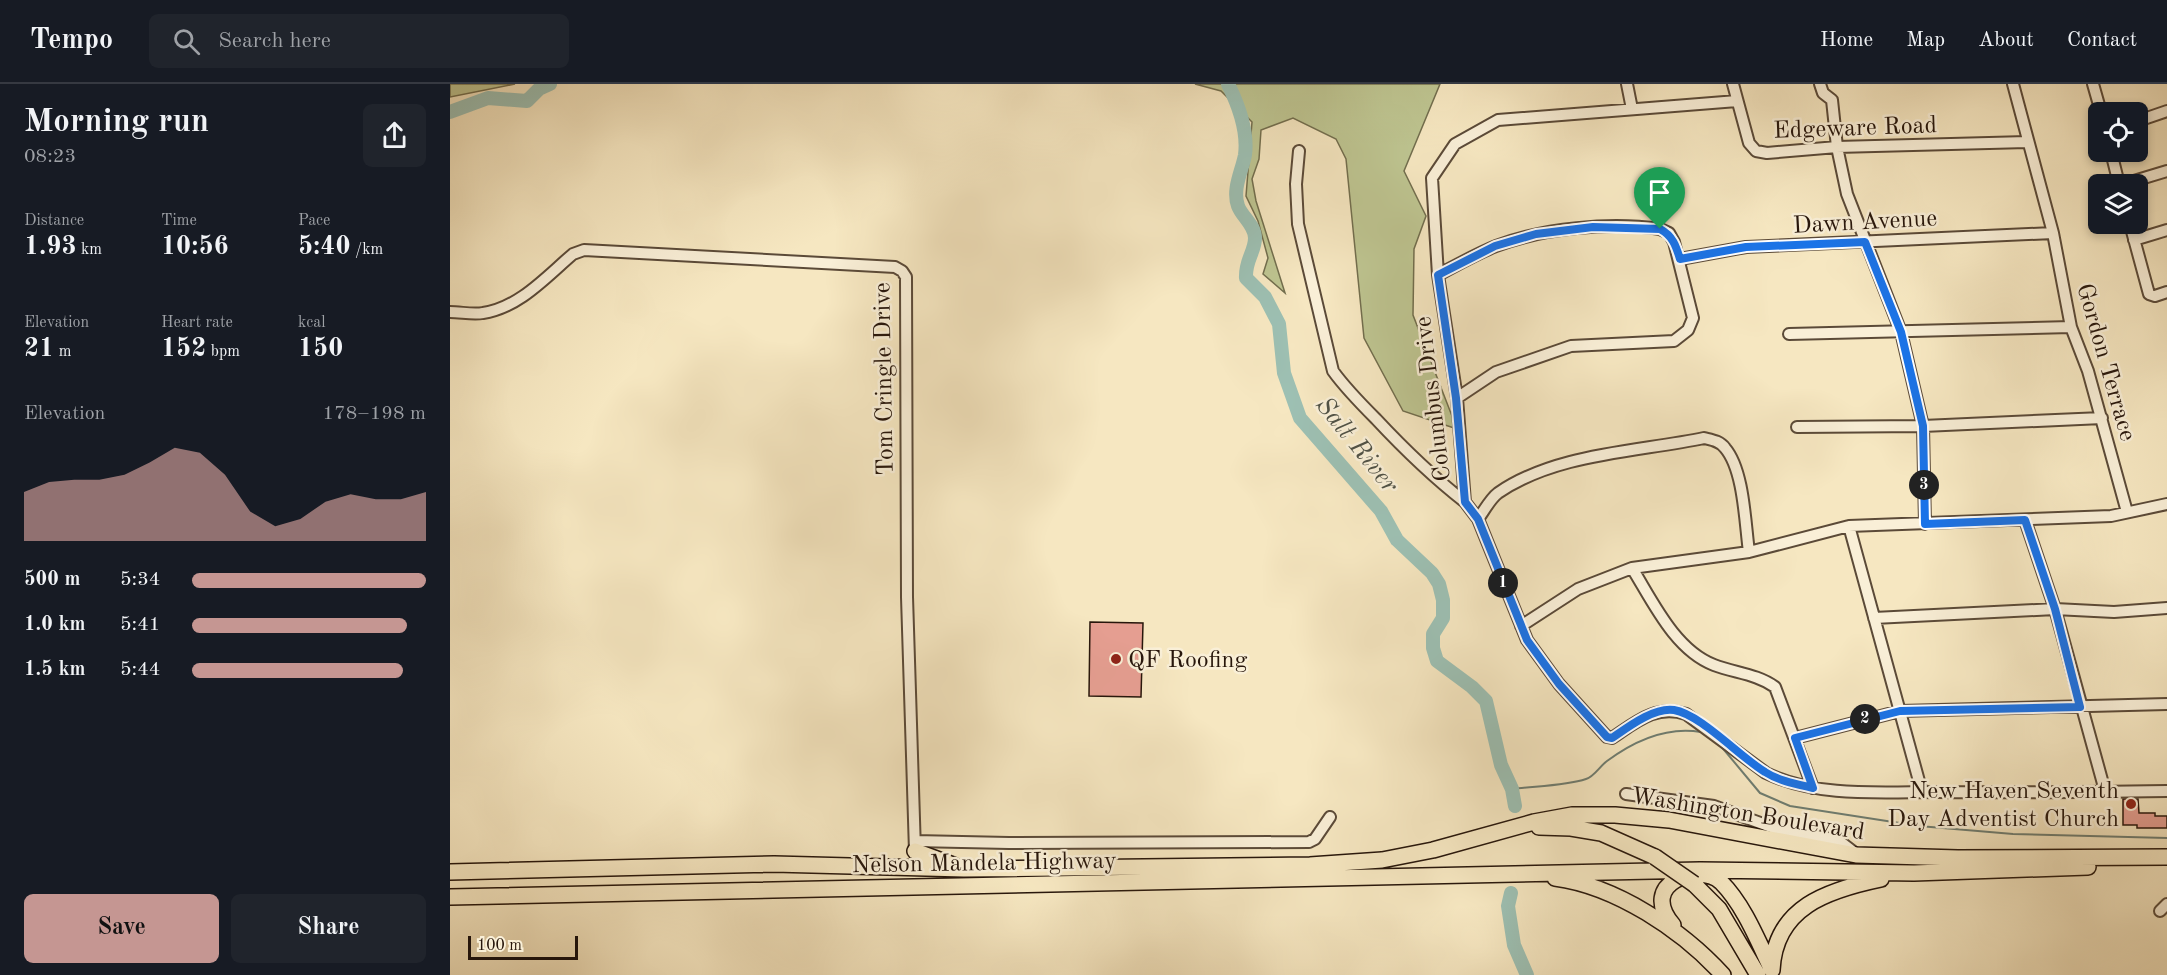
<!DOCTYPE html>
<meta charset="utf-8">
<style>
body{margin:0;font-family:"Old Standard TT",serif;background:#20242c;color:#f1f3f6;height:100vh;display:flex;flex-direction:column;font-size:22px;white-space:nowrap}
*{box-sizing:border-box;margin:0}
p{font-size:20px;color:#9ea1a6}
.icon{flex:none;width:33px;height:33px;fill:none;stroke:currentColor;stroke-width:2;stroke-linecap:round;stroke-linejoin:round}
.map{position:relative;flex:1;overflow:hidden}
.panel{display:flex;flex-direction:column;background:#171b24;width:450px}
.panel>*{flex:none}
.buttons{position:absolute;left:1638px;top:18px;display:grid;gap:12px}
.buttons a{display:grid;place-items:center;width:60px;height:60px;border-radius:9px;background:#171b24;box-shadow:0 3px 9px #0003;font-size:30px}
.scale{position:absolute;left:18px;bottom:15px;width:110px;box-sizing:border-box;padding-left:6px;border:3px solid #27160b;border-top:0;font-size:16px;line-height:21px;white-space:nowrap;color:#27160b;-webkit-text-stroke:4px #f9efd7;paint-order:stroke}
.pin{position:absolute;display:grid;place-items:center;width:51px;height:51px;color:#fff;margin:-62px -26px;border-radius:50% 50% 50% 0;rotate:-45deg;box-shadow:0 0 6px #0007}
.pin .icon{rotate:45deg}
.km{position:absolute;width:30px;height:30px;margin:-15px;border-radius:50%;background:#222;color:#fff;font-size:16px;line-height:30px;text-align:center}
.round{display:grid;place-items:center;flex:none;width:63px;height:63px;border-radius:9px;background:#20242c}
.summary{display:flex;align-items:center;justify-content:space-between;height:102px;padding:0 24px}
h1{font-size:33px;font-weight:600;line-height:45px}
.figures{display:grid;grid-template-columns:repeat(3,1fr);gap:9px;height:102px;padding:6px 24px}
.figures div{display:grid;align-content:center}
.figures b{font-size:26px;font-weight:600}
.figures small{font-size:16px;font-weight:400}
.figures p{font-size:16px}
.chart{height:168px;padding:12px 24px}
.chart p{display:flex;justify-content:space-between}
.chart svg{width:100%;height:108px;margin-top:6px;fill:#c59692;opacity:.7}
.primary-button{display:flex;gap:12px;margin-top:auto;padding:12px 24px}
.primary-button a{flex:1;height:69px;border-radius:9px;background:#c59692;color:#111;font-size:24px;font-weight:600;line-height:69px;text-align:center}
.primary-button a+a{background:#20242c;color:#f1f3f6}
ul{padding:0 24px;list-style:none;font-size:20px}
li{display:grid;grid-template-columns:96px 72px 1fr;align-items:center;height:45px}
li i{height:15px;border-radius:8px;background:#c59692}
header{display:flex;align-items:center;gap:36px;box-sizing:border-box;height:84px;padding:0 30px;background:#171b24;border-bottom:2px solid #363941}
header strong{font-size:28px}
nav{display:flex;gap:33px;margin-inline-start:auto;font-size:21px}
.search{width:420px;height:54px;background:#20242c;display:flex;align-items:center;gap:15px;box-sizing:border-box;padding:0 21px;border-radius:9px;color:#9ea1a6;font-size:22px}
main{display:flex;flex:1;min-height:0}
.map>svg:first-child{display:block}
.green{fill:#bec591;stroke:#726e4e;stroke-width:1.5}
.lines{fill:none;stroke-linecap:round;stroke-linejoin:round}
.stream{stroke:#6e7c70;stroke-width:2}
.river{stroke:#9dc0b3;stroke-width:14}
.building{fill:#e59e91;stroke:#27160b;stroke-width:1.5}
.minor-casing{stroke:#5b4a38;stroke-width:14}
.highway-casing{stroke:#27160b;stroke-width:18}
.minor{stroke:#f9efd7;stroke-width:10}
.highway{stroke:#f6e7c1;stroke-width:15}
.highway-bridge-casing{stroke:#27160b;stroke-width:18;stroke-linecap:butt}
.highway-bridge{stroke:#f6e7c1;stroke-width:15}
.route-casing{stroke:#fff;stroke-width:12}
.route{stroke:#1a73e8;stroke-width:8}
.poi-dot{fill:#8f2418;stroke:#f9efd7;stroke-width:2}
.labels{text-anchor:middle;stroke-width:5;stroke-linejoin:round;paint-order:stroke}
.street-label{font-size:24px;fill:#27160b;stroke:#f9efd7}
.poi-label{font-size:24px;fill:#27160b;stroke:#f9efd7;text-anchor:start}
.water-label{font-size:26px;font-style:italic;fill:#505246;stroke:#f9efd7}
</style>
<header>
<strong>Tempo</strong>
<div class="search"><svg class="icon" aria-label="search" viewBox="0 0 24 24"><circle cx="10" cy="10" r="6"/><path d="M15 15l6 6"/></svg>Search here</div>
<nav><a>Home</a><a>Map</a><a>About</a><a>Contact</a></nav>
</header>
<main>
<section class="panel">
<div class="summary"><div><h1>Morning run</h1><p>08:23</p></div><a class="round"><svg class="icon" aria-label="share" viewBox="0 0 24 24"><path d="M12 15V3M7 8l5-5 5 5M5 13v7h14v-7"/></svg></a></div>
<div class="figures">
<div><p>Distance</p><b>1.93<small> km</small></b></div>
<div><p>Time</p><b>10:56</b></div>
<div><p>Pace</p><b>5:40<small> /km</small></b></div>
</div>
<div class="figures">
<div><p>Elevation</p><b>21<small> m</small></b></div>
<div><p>Heart rate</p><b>152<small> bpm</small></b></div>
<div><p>kcal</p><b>150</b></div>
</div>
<div class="chart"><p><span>Elevation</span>178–198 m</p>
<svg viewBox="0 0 160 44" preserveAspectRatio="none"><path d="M0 44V24L10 20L20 19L30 19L40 17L50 12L60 6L70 8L80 17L90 32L100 38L110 35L120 28L130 25L140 27L150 27L160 24V44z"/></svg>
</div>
<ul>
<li><b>500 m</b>5:34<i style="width:100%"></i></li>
<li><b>1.0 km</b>5:41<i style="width:92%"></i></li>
<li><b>1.5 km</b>5:44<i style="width:90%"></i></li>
</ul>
<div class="primary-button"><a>Save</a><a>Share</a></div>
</section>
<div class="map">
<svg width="1717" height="891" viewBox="0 0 1717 891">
<rect width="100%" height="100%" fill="#f6e7c1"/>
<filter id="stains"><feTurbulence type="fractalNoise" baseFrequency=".00333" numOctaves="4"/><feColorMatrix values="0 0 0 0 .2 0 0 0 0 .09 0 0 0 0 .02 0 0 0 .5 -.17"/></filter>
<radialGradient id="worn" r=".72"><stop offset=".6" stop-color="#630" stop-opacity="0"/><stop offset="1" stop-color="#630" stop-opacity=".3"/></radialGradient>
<!-- green -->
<path class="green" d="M 0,0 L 65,0 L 0,13 Z
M 745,0 L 990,0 L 954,87 L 976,132 L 964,165 L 963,231 L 1007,345 L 953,327 L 914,254 L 896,75 L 886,55 L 843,34 L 811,46 L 809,75 L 802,95 L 806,117 L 835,209 L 813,190 L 818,174 L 808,137 L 796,112 L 802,38 L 771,7 Z"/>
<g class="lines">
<!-- stream -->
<path class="stream" d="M 1270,661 L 1310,709 L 1340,722 L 1469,742 L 1563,750 L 1717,754
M 1062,705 C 1084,702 1115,702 1136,695 C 1144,693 1150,682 1157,677 C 1184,657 1216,642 1251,648"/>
<!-- river -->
<path class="river" d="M 778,0 C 788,20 798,48 795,71 C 792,87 782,105 788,122 C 792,133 805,141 805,154 C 805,168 795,176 796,194 L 815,213 L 829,240 L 834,289 L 850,334 L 931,427 L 947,456 L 982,489 L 989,500 L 993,516 L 993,534 L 983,550 L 983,564 L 987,577 L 1022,603 L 1036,617 L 1051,681 L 1062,705 L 1065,722
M 0,28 L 38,14 L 77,17 L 89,5 L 100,0
M 1061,809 L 1058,822 L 1064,861 L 1077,891"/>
</g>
<!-- building -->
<path class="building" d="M 640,538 L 693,539 L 691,613 L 639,612 Z
M 1673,715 L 1688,715 L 1689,729 L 1705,729 L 1705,732 L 1717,732 L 1717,744 L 1687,744 L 1687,741 L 1673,741 Z"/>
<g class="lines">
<defs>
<path id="minor" d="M 1177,0 L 1182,25
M 1283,0 L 1299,59 L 1306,67 L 1317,69 L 1387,63 L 1577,58
M 1370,0 L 1373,9 L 1382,16 L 1387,63 L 1397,110 L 1451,248 L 1473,342 L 1475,440
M 1563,0 L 1603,149 L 1621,243 L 1638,287 L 1677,428
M 1643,0 L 1651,28
M 1287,17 L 1048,36 L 1005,60 L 982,94 L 988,191 L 1007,314 L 1015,418 L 1028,435 L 1077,556 L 1109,600 L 1157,653 L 1162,654 C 1186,638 1206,620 1236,630 L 1316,689 C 1368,714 1432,708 1488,708 C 1564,709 1641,708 1717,707
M 1688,37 L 1717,27
M 849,67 L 846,100 L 848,140 L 883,287 C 896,305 911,320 926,335 C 954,365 983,393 1015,418
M 1661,68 L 1669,100
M 1674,100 L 1717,87
M 1680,140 L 1699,210 L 1705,212 L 1717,208
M 1684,156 L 1717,146
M 1230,175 L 1296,163 L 1603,149
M 988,191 C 1007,181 1026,170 1046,162 C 1093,144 1160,138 1210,145 L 1219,149 L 1224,158 L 1243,234 L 1238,246 L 1224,257 L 1121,262 L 1046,288 L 1007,314
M 0,228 C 11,228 23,231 33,229 C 69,224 97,192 123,170 L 134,166 L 445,183 L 452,187 L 456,193 L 457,513 L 465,767
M 1339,250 L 1621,243
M 1347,343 L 1473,342 L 1652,334
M 1028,435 C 1034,427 1040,415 1048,409 C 1106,369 1187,368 1254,354 C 1262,356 1270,357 1275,364 C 1294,386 1295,439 1299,468
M 1575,436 L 1605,525 L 1655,707
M 1399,442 L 1472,708
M 1182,484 C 1203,518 1225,566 1264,581 C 1285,589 1307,590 1325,603 L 1363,704
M 1424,534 L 1605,525 L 1664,528 L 1717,524
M 1071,542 L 1128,505 L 1182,484 L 1299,468 L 1399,442 L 1661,432 L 1717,420
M 1345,654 L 1450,627 L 1717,620
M 1176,710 L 1264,722 L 1324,744 L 1388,756 L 1405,769
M 465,757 L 559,759 L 859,758 L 865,755 L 880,733
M 1710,827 L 1717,820"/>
<path id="highway" d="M 1089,743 L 1121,744 L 1151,749 L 1205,773
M 465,767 L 503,781
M 0,788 L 324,780 L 514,785 L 860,781 L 932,776 L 983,766 L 1084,738 L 1122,731 L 1165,731 L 1219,736 L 1406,771 L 1508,774 L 1717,773
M 1105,794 C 1166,802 1232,846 1273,891
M 1244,800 L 1269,825 L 1308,891
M 0,813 L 1250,786 L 1464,789 L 1638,783
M 1223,841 C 1187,799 1249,778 1271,798 C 1294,821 1308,857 1322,886
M 1322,886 C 1325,823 1378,806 1431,795"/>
</defs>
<!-- minor casing -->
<use href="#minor" class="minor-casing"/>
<!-- highway casing -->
<use href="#highway" class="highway-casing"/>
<!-- minor -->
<use href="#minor" class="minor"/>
<!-- highway -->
<use href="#highway" class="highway"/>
<defs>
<path id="highway-bridge" d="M 1205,773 L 1244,800"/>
</defs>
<!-- highway-bridge casing -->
<use href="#highway-bridge" class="highway-bridge-casing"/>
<!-- highway-bridge -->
<use href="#highway-bridge" class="highway-bridge"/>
</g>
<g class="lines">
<defs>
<path id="route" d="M 1143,143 L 1210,145 C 1223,152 1226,162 1230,175 L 1296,163 L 1415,158 L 1451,248 L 1473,342 L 1475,440 L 1575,436 L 1605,525 L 1630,623 L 1450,627 L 1345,654 L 1363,704 C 1346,700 1329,697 1315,688 C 1290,673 1250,630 1224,626 C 1204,623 1178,643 1162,654 L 1157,653 L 1109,600 L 1077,556 L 1028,435 L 1015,418 L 1006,314 L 988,191 L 1045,162 L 1086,150 Z"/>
</defs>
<!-- route casing -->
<use href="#route" class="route-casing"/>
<!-- route -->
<use href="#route" class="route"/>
</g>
<!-- markers -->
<g class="poi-dot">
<circle cx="666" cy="575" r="6"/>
<circle cx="1681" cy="720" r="6"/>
</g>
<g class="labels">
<!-- street labels -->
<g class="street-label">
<text transform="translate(1405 43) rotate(-2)" y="8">Edgeware Road</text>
<text transform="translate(1415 137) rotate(-3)" y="8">Dawn Avenue</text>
<text transform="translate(1657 278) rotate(74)" y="8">Gordon Terrace</text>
<text transform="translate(433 295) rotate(-91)" y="8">Tom Cringle Drive</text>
<text transform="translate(982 315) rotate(-97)" y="8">Columbus Drive</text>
<text transform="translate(1298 729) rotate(9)" y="8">Washington Boulevard</text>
<text transform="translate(534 778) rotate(-1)" y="8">Nelson Mandela Highway</text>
</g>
<!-- poi labels -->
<g class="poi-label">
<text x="678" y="583">QF Roofing</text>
<text x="1669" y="714" text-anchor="end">New Haven Seventh<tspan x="1669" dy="28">Day Adventist Church</tspan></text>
</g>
<!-- water labels -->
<g class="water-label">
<text transform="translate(908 360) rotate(51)" y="9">Salt River</text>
</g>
</g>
<rect width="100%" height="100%" filter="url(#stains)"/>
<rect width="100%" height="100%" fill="url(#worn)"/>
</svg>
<div class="buttons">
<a><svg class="icon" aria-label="locate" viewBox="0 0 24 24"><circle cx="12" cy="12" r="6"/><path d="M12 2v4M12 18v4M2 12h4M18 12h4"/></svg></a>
<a><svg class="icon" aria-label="layers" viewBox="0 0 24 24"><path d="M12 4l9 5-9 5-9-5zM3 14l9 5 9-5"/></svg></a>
</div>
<div class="scale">100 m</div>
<div class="pin" style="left:1210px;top:145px;background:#1e9e55"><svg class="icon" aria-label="arrive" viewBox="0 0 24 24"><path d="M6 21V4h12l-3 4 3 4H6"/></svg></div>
<b class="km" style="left:1053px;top:499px">1</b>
<b class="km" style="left:1415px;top:635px">2</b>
<b class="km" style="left:1474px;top:401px">3</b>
</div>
</main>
